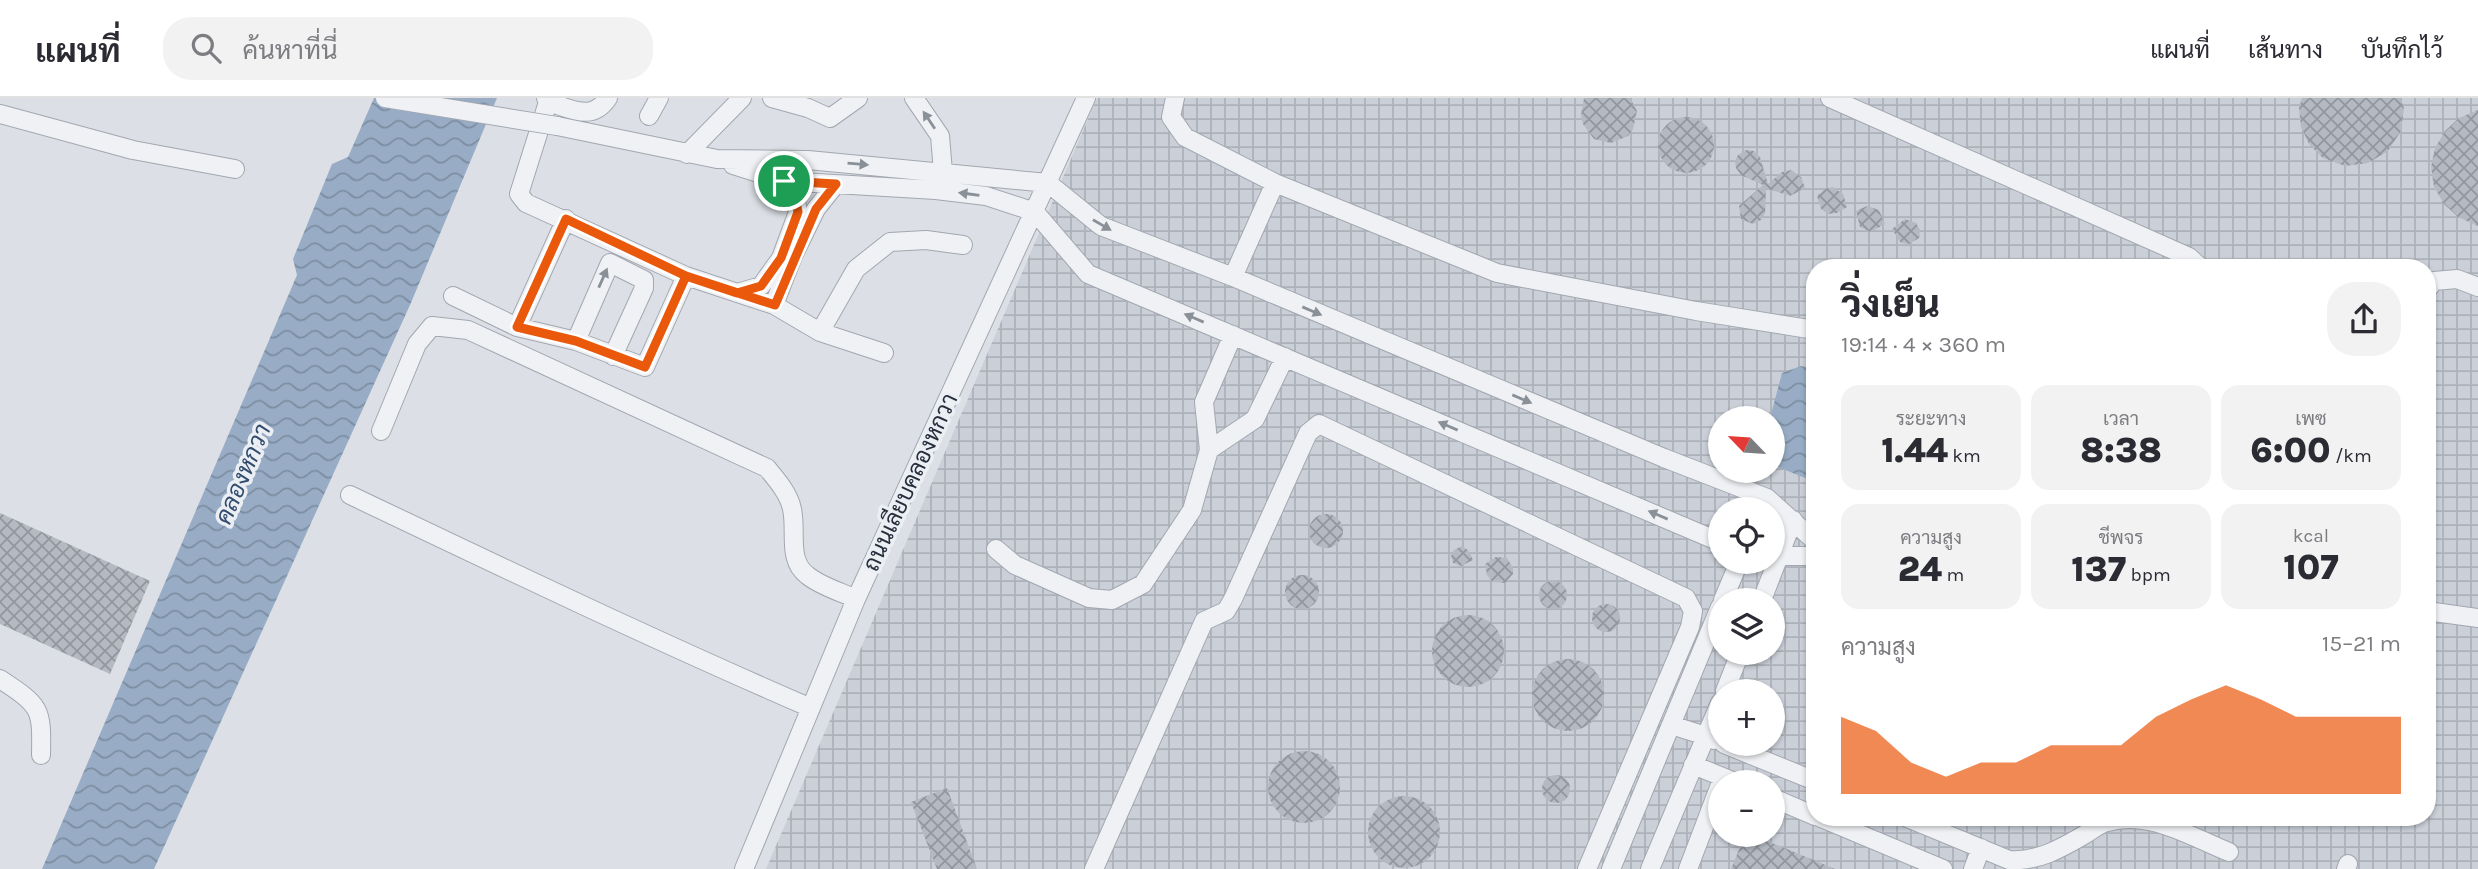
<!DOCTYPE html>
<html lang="th">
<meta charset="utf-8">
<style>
body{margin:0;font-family:Karla,Sarabun,sans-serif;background:#f2f2f3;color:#2b2b33;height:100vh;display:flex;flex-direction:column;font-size:26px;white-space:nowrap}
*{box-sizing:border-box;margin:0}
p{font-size:23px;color:#7c7c81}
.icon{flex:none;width:38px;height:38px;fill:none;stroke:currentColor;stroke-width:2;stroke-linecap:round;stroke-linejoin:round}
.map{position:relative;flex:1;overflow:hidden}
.drawer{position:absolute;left:1806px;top:161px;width:630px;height:567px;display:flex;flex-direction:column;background:#fff;border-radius:28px;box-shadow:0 2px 5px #0004}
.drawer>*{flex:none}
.needle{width:46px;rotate:295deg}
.fabs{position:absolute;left:1708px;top:308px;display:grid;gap:14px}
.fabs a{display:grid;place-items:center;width:77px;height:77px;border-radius:50%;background:#fff;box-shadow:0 2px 5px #0004;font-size:35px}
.pin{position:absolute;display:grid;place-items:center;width:60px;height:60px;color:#fff;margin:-30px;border:4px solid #fff;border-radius:50%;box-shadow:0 2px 7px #0007}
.round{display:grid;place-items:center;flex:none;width:74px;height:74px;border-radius:28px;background:#f2f2f3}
.head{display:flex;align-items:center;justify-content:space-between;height:119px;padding:0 35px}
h1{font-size:38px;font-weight:800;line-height:52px}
.metrics{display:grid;grid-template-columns:repeat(3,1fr);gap:10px;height:119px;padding:7px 35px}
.metrics div{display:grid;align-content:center;border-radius:18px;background:#f2f2f3;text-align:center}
.metrics b{font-size:35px;font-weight:800}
.metrics small{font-size:19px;font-weight:400}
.metrics p{font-size:19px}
.chart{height:196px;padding:14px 35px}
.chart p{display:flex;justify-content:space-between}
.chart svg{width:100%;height:126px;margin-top:7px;fill:#ea580c;opacity:.7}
header{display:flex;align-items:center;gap:42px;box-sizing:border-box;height:98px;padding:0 35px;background:#fff;border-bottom:2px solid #e1e1e2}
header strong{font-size:33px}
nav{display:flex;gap:38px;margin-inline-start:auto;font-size:24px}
.search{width:490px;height:63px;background:#f2f2f3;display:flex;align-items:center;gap:18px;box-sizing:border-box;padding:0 24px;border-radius:28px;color:#7c7c81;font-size:26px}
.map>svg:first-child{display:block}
.industrial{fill:url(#industrial-grid);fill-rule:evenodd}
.water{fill:url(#water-waves)}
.building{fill:url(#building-cross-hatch)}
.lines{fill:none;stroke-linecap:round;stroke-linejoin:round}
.minor-casing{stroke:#a2a7b0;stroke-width:20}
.minor{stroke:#eff1f4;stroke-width:18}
.minor-bridge-casing{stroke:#a2a7b0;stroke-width:20;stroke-linecap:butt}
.minor-bridge{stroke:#eff1f4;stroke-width:18}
.oneway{fill:#8a9098}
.route-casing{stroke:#fff;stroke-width:14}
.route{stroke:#ea580c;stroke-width:9}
.labels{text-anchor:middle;stroke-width:7;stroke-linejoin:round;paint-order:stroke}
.street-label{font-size:23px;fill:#262e3c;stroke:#ebeff4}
.water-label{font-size:24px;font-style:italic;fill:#324c6e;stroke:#ebeff4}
</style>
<header>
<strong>แผนที่</strong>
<div class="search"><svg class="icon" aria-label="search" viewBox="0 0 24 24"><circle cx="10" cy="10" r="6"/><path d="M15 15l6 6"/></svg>ค้นหาที่นี่</div>
<nav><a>แผนที่</a><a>เส้นทาง</a><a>บันทึกไว้</a></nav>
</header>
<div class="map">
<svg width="2478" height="771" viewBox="0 0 2478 771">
<defs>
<pattern id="industrial-grid" width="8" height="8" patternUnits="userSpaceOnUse" patternTransform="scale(1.75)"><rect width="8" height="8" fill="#cacfd8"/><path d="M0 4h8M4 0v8" fill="none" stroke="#adb2ba"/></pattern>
<pattern id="water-waves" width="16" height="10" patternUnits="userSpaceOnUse" patternTransform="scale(1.75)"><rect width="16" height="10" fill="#98adc5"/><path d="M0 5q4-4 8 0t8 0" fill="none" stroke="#7c8da1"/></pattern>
<pattern id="building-cross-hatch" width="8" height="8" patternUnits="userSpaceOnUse" patternTransform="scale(1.75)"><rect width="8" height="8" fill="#b4b9c2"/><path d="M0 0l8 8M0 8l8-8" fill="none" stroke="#92979f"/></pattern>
</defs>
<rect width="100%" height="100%" fill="#dce0e6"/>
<!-- industrial -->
<path class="industrial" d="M 1097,0 L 2478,0 L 2478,771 L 766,771 ZM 1815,170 L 2427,170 L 2427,719 L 1815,719 ZM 1720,320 L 1773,320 L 1773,373 L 1720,373 ZM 1720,411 L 1773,411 L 1773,464 L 1720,464 ZM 1720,502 L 1773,502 L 1773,555 L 1720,555 ZM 1720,593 L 1773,593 L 1773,646 L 1720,646 ZM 1720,684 L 1773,684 L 1773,737 L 1720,737 Z"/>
<!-- water -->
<path class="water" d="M 374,0 L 497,0 L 410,207 L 154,771 L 42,771 L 297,177 L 293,161 L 332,66 L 348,59 Z
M 1801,268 L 1815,271 L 1815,384 L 1773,367 L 1773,320 L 1770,320 L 1782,275 Z"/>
<!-- building -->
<path class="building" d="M 1584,0 L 1630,0 L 1637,13 L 1633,31 L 1628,38 L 1611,45 L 1594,41 L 1583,26 L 1581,17 Z
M 2302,0 L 2400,0 L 2404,10 L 2401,33 L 2388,53 L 2368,65 L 2345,68 L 2323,60 L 2309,46 L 2301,29 L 2299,10 Z
M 2478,12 L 2478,128 L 2458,119 L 2444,106 L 2434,89 L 2431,69 L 2435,50 L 2445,33 L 2459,20 Z
M1658 47a28 28 0 1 1 56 0a28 28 0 1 1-56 0Z
M 1746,52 L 1754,53 L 1760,59 L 1768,86 L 1782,74 L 1791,72 L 1801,79 L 1805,90 L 1790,98 L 1766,90 L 1765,115 L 1761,122 L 1753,126 L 1741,121 L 1739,108 L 1763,87 L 1741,77 L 1736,70 L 1735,63 L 1738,57 Z
M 1833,89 L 1843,96 L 1847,109 L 1837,115 L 1828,116 L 1821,111 L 1817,98 L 1825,91 Z
M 1867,108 L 1879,112 L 1885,126 L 1871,134 L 1860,129 L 1856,113 Z
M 1905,121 L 1916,125 L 1920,132 L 1919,140 L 1909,146 L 1901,145 L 1892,131 Z
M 0,415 L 150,483 L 110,576 L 0,526 Z
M1309 433a17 17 0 1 1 34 0a17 17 0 1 1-34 0Z
M 1462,448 L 1469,453 L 1473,462 L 1461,468 L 1453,465 L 1451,458 L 1454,452 Z
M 1496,459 L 1507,460 L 1513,470 L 1513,476 L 1505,485 L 1493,484 L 1487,477 L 1485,466 Z
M1285 494a17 17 0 1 1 34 0a17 17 0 1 1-34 0Z
M1539 497a14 14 0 1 1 28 0a14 14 0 1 1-28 0Z
M1592 520a14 14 0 1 1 28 0a14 14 0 1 1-28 0Z
M1432 553a36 36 0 1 1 72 0a36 36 0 1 1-72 0Z
M1532 597a36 36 0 1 1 72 0a36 36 0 1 1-72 0Z
M1268 689a36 36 0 1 1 72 0a36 36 0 1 1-72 0Z
M1542 691a14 14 0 1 1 28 0a14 14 0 1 1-28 0Z
M 947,690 L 977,771 L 937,771 L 911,704 Z
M1368 734a36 36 0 1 1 72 0a36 36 0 1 1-72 0Z
M 1745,737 L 1753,737 L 1835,771 L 1731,771 Z"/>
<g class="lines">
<defs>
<path id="minor" d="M 546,0 L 548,4 C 572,11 592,24 608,0
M 772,0 L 808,10 L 830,20 L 858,0
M 914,0 L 940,38 L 943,74 L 940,82
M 1175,0 L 1171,19 L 1185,39 L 1275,85 L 1497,175 L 1696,213 L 1815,232
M 1830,0 L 2189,159 L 2201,170
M 548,4 L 519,96 L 526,105 L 686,178 L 774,207 L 820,234 L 884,255
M 0,16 L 133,52 L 235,71
M 649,18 L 659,0
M 557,28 L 717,61 L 808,62 L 1048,85 L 1101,128 L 1233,179 L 1664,360 L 1767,400 L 1815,443
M 687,56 L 742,0
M 733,67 L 784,83 L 936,92 L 986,98 L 1035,114 L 1088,176 L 1720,444
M 1233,179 L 1275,85
M 2427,192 L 2434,183 L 2457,181 L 2478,189
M 737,195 L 761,188 L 781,160 L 798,114 L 795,98 L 784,83
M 453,198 L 517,229 L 576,243 L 645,269 L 686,178
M 774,207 L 793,158 L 816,111 L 836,86
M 517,229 L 566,121
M 820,234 L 856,171 L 890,144 L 926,142 L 963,147
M 576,243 L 610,165 L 644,182 L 644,190 L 613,258
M 381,333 L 417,246 L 432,228 L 468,232 L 767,370 C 777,382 789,396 792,411 C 797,433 787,462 807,477 C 820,488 841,494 856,501
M 1209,352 L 1255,321 L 1285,259
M 350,397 C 503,470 656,543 811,610
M 996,451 L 1015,467 L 1089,500 L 1112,502 L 1143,486 L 1192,412 L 1209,352 L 1204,304 L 1233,237
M 1773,458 L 1815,458
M 1723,502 L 1739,464
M 1762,502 L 1793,422
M 2427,513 L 2478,520
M 0,581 C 41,608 42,610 41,657
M 1725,593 L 1740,555
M 1714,642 L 1706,638 L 1720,605
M 1724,646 L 1815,683
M 1693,667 L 1735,684
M 1773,700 L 1815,718
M 1819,719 L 1943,771
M 1905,719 L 2009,762 C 2037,764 2060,751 2084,737 C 2091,733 2099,726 2107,724 C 2150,712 2191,739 2229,754
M 744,771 L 856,501 L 1086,0
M 1094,771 L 1204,523 L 1226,513 L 1233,501 L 1308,335 L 1319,326 L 1686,500 L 1693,513 L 1690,529 L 1587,771
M 1611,771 L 1720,509
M 1650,771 L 1706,638 L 1671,627
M 1688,771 L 1720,687
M 1973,771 L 1981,750
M 2346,771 L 2348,766"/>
</defs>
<!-- minor casing -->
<use href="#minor" class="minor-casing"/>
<!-- minor -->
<use href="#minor" class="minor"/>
<defs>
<path id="minor-bridge" d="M 385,0 L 557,28"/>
</defs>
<!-- minor-bridge casing -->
<use href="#minor-bridge" class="minor-bridge-casing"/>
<!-- minor-bridge -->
<use href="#minor-bridge" class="minor-bridge"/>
</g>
<!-- one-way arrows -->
<defs><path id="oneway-solid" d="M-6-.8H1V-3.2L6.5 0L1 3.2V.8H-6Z" transform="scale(1.75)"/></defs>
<g class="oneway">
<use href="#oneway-solid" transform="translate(929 22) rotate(-124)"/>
<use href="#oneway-solid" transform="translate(858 66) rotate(5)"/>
<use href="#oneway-solid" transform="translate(969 96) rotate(-172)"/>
<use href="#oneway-solid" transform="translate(1102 127) rotate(30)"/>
<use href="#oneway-solid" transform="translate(603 180) rotate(-66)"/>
<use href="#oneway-solid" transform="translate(1312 213) rotate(23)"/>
<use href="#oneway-solid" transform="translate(1194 220) rotate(-157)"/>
<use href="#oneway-solid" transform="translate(1522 301) rotate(23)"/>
<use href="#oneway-solid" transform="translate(1448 328) rotate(-157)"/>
<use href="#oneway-solid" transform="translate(1658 417) rotate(-157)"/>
</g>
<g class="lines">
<defs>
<path id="route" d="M 784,83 L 795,98 L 798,114 L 781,160 L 761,188 L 737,195 L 686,178 L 645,269 L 576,243 L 517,229 L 566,121 L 686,178 L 775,207 L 816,111 L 836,86 L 784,83"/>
</defs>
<!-- route casing -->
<use href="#route" class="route-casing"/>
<!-- route -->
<use href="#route" class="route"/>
</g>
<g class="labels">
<!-- street labels -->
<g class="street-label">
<text transform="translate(910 384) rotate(-65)" y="8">ถนนเลียบคลองหกวา</text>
</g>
<!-- water labels -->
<g class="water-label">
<text transform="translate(243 376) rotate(-67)" y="8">คลองหกวา</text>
</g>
</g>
</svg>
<div class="fabs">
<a><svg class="needle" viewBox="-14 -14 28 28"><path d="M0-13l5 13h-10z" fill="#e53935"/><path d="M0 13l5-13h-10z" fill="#7c7c81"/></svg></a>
<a><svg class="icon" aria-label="locate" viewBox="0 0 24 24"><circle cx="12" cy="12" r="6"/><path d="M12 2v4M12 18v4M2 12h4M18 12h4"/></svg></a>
<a><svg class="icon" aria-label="layers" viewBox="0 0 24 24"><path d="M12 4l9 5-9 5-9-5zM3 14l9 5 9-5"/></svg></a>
<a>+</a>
<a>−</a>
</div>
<div class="pin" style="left:784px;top:83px;background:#1e9e55"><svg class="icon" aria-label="arrive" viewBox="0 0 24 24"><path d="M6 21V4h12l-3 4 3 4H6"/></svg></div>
<section class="drawer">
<div class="head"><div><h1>วิ่งเย็น</h1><p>19:14 · 4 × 360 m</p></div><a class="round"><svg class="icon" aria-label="share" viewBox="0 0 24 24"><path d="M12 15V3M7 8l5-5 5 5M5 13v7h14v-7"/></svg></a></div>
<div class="metrics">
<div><p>ระยะทาง</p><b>1.44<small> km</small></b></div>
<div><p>เวลา</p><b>8:38</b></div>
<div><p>เพซ</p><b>6:00<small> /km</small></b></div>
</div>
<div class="metrics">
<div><p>ความสูง</p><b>24<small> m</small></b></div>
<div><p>ชีพจร</p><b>137<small> bpm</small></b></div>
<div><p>kcal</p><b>107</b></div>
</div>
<div class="chart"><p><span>ความสูง</span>15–21 m</p>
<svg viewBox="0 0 160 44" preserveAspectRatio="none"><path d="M0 44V17L10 22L20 33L30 38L40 33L50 33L60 27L70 27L80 27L90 17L100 11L110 6L120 11L130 17L140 17L150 17L160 17V44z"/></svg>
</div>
</section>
</div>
